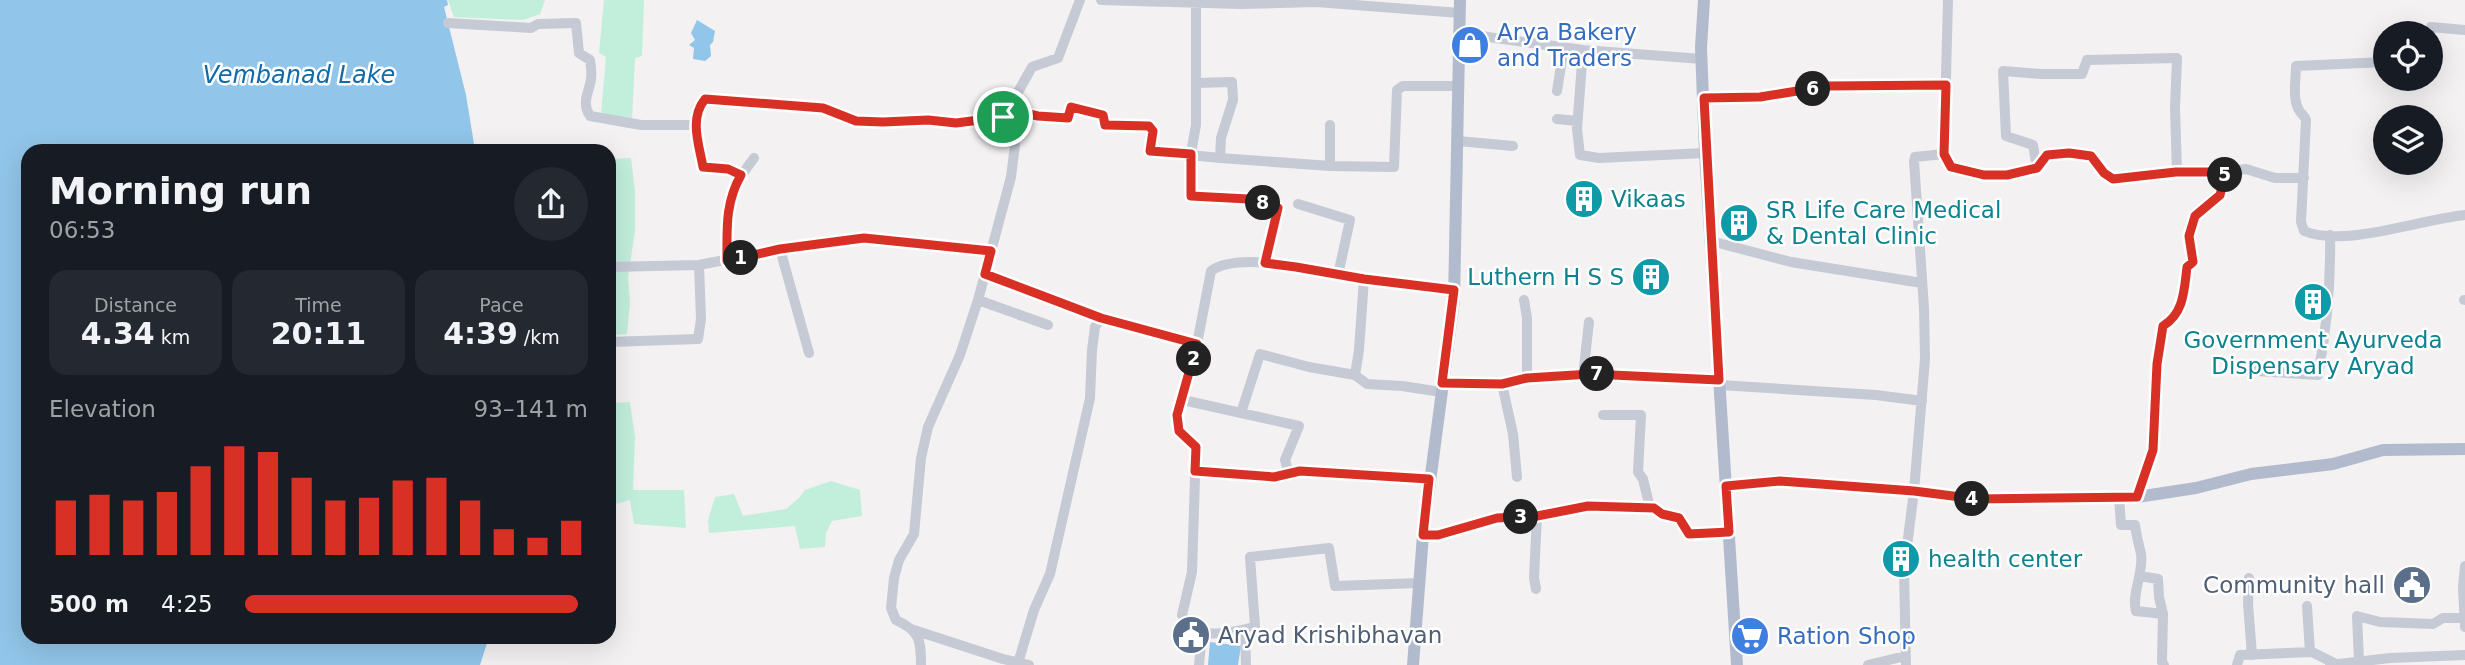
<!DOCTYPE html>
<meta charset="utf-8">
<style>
body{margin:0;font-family:"DejaVu Sans",sans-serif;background:#242831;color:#f1f3f6;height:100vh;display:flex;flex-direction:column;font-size:26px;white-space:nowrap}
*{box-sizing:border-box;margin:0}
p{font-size:23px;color:#9ea1a6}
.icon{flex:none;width:38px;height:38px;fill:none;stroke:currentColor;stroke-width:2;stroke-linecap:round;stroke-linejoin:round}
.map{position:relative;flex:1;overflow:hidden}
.details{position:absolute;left:21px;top:144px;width:595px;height:500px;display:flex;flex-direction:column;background:#171b24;border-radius:21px;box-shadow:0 7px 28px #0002}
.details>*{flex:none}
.buttons{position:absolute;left:2373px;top:21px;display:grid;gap:14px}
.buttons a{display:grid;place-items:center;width:70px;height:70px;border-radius:50%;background:#171b24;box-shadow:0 7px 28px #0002;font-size:35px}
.pin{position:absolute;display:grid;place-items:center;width:60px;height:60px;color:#fff;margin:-30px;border:4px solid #fff;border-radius:50%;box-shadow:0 2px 7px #0007}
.km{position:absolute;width:35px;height:35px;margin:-18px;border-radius:50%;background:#222;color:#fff;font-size:19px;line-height:35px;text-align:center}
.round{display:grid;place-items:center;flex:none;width:74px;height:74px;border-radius:37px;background:#242831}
.headline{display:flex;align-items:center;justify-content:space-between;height:119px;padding:0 28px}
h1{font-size:38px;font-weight:700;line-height:52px}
.figures{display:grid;grid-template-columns:repeat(3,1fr);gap:10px;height:119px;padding:7px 28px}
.figures div{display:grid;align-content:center;border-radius:18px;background:#242831;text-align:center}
.figures b{font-size:30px;font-weight:700}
.figures small{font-size:19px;font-weight:400}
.figures p{font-size:19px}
.chart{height:196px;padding:14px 28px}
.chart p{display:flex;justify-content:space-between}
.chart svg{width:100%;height:126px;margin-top:7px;stroke:#d93025;stroke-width:6}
ul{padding:0 28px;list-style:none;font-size:23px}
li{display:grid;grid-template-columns:112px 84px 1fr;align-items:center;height:52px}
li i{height:18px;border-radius:9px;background:#d93025}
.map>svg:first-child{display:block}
.green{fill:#c2eedc}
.water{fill:#91c5e9}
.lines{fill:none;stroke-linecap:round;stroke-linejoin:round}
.minor{stroke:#c5cad5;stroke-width:10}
.major{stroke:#b2bbce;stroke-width:12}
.route-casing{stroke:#fff;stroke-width:14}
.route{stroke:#d93025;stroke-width:9}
.labels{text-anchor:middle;stroke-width:5;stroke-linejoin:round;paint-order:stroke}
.shop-label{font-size:23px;fill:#366cbe;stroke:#fff;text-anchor:start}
.culture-label{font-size:23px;fill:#0d838f;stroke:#fff;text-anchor:start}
.service-label{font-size:23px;fill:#4e5e75;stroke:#fff;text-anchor:end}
.water-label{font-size:24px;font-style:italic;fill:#126ba8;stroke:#fff}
</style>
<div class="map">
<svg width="2465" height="665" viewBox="0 0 2465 665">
<rect width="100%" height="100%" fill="#f3f1f1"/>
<!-- green -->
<path class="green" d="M 448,0 L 545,0 L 540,14 L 523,20 L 454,17 Z
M 604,0 L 644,0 L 642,56 L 635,58 L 632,120 L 601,114 L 606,57 L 599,53 Z
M 631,158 L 635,192 L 635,231 L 628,277 L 630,303 L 627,334 L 614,335 L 611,159 Z
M 630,402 L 635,437 L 633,490 L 684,490 L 686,528 L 634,524 L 630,500 L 609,506 L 614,403 Z
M 831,481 L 860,490 L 862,516 L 832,521 L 826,533 L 825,547 L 800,549 L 795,526 L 709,533 L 708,520 L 715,497 L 734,494 L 743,516 L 786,509 L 799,498 L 805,490 Z"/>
<!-- water -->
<path class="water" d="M 0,0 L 447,0 L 448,5 L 444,7 L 466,95 L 475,150 L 28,150 L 28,637 L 489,637 L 480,665 L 0,665 Z
M 697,20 L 715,31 L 713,42 L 710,45 L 711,56 L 705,61 L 693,59 L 694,48 L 689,45 L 695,40 L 691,33 Z
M 1210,642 L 1241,646 L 1238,665 L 1208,665 Z"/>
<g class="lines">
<!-- minor -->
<path class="minor" d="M 1101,0 L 1241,4 L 1316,2 L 1460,13
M 1948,0 L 1944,154 L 1950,167 C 1971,178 2015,179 2036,168 C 2040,166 2044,159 2047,155 L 2069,153 L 2091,156 L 2103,173 L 2113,179 L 2177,172 L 2223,172 L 2246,169 L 2275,178 L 2304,178
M 1196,2 L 1196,125 L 1190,158 L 1191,196 L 1248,199 L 1278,208 L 1265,263
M 448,23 L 531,28 L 538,24 L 576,23 L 579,53 L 590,60 C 591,67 592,73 591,79 C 589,93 581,103 590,116 L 641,125 L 696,125 L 697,109 L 705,99 L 823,108 L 856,121 L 883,123 L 928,120 L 956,123 L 1003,116 L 1015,111 L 1038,116 L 1068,118 L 1071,107 L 1103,115 L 1105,125 L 1149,126 L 1153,131 L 1150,151 L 1220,158 L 1221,138 L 1233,100 L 1232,82 L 1196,83
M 1459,33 L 1583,50 L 1702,59
M 2430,33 L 2431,27 L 2465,30
M 1583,50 L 1577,129 L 1580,155 L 1599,158 L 1705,153
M 2385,62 L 2296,66 C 2296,78 2292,99 2299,110 C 2301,114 2305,116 2306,120 L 2301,222 L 2304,231 C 2345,248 2421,219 2465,215
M 1557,91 L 1564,47
M 1704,98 L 1760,97 L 1828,86 L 1946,85
M 1557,119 L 1577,121
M 696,125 L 703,167 L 728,169 L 741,175
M 1458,141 L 1513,146
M 1220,158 L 1330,166 L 1394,167 L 1397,90 L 1403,86 L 1459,86
M 1330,166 L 1330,125
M 2037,168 L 2033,145 L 2006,136 L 2003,71 L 2041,74 L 2082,74 L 2087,60 L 2177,58 L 2175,108 L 2177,172
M 1298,204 L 1350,220 L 1338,275
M 1711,241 L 1791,262 L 1922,283
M 780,249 L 809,353
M 728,261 C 726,213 724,197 754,158
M 609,267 L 699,265
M 985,274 L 1101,318 L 1197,344 L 1183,400 L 1241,413 L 1260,354 L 1309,367 L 1355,375 L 1367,384 L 1402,386 L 1441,392
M 978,300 L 1048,325
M 1524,300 L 1527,318 L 1527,378
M 2464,300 L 2465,300
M 609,342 L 698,339 L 701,319 L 699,265 L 780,249 L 864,238 L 991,251
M 1197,344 L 1211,271 C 1242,249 1326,274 1364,279 C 1394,284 1424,286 1455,290
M 2256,371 L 2318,375 C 2327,328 2331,283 2330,235
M 1355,375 L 1359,350 L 1364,279
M 1583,376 L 1589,322
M 1442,383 L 1502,384 L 1527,378 L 1591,374 L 1719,380
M 1502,384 L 1513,434 L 1517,477
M 1720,385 L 1876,395 L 1922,401
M 1183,400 L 1177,415 L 1179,431 L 1196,447 L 1192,572 L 1182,615 C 1187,622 1195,632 1204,633 C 1216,635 1243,631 1255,626 L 1250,557 L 1329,548 L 1335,586 L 1419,583
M 1241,413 L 1299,426 L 1285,460 L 1289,474
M 1603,415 L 1641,415 L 1638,472 L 1643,479 L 1650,508
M 1195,471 L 1274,477 L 1300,471 L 1429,479
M 2119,497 L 2121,525 L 2135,525 C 2136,535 2139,544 2141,554 C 2144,572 2131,595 2136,611 L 2163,614 L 2162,662 L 2164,665
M 2137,497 L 2153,450 L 2157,364 L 2163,326 C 2184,313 2185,290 2187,267 L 2193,262 L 2189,236 L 2195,216 L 2220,195 L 2226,172
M 1423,535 L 1438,535 L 1497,518 L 1537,516 L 1588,507 L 1654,507 L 1662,515 L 1679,518 L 1689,534 L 1729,532
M 2465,566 L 2463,587 L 2465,627
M 2140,576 L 2158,579 L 2159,597 L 2163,614
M 2249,578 L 2248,604 L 2252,655
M 1536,589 L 1534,578 L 1537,516
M 2307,606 L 2310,652
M 914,630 L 1003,659 L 1029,665
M 1245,630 L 1246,665
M 2359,661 L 2357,616 L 2380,622 L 2433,624 L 2443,618 L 2464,618
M 1018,663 L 1034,610 L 1050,574 L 1090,398 L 1092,350 L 1095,327 L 1101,318
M 921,665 C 921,640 920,631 896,620 L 891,608 L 894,578 L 899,560 L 914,534 L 921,458 L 928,427 L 960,355 L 978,300 L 1011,177 L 1015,145 L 1014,117 L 1018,92 L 1032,67 L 1058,58 L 1080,0
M 1199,665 L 1202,633
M 1868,665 L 1905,656
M 1906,665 L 1904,570 L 1914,491 L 1925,359 L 1924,308 L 1914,161 L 1915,157 L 1944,154
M 2237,665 L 2240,655 L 2312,652 L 2336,664
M 2330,665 L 2390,658 L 2465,655"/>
<!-- major -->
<path class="major" d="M 1704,0 L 1701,47 L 1705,153 L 1737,665
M 1726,486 L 1780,480 L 1914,491 L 1976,499 L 2137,497 L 2196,488 L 2251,474 L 2333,464 L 2383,450 L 2465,449
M 1413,665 L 1423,535 L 1454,300 L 1460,0"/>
</g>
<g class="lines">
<defs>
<path id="route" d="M 1946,85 L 1944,154 L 1951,167 L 1984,175 L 2007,175 L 2037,168 L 2047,155 L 2069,153 L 2091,156 L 2104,173 L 2113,179 L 2176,172 L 2226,172 L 2220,195 L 2195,216 L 2189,236 L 2193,262 L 2187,267 C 2184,291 2184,313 2163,326 L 2157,364 L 2153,450 L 2137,497 L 1976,499 L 1914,491 L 1780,481 L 1726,486 L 1729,532 L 1689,534 L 1679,518 L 1662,514 L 1654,508 L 1588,506 L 1537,516 L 1497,518 L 1438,535 L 1423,535 L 1429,479 L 1300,471 L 1274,477 L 1195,471 L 1196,447 L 1179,431 L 1177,415 L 1197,344 L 1101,318 L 985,274 L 991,251 L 864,238 L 780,249 L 727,261 C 727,229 725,203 741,175 L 728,169 L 703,167 C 699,144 689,119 705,99 L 823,108 L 856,121 L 883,122 L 928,120 L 956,123 L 1003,117 L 1015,111 L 1038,116 L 1068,118 L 1071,107 L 1103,115 L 1105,125 L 1149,126 L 1153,131 L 1150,151 L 1191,154 L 1191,196 L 1248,199 L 1278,208 L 1265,263 L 1296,267 L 1364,279 L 1454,290 L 1442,383 L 1502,384 L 1527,378 L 1591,374 L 1719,380 L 1704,98 L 1760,97 L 1828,86 Z"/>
</defs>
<!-- route casing -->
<use href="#route" class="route-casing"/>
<!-- route -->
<use href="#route" class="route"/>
</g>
<!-- icons -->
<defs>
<symbol id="shop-disc" viewBox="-11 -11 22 22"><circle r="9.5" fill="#3f7fe0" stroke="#fff"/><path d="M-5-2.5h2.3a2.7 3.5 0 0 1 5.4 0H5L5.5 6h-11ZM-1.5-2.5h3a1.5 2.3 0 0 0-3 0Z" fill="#fff"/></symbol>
<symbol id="building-disc" viewBox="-11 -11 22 22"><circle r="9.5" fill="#0f9aa8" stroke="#fff"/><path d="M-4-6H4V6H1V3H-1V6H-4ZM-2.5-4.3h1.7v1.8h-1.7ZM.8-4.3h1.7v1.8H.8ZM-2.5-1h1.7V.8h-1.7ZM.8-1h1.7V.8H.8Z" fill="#fff"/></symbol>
<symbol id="civic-disc" viewBox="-11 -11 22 22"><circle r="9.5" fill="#5c6f8a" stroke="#fff"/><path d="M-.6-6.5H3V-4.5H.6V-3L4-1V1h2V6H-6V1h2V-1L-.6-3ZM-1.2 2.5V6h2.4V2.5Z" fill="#fff"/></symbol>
<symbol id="supermarket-disc" viewBox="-11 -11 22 22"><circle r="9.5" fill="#3f7fe0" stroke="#fff"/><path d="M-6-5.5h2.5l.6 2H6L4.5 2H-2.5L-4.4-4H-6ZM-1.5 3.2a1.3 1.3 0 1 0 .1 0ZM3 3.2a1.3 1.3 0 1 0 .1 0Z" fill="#fff"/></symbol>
</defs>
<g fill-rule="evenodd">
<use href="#shop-disc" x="1448" y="23" width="44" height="44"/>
<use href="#building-disc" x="1562" y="177" width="44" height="44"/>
<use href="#building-disc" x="1717" y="201" width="44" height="44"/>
<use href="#building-disc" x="1629" y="255" width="44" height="44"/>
<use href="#building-disc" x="2291" y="280" width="44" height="44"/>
<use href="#building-disc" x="1879" y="537" width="44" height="44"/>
<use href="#civic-disc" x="2390" y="563" width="44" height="44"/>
<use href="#civic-disc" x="1169" y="613" width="44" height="44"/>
<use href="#supermarket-disc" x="1728" y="614" width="44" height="44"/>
</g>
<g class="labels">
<!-- shop labels -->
<g class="shop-label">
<text x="1497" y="40">Arya Bakery<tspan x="1497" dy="26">and Traders</tspan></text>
<text x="1777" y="644">Ration Shop</text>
</g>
<!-- culture labels -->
<g class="culture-label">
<text x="1611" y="207">Vikaas</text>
<text x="1766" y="218">SR Life Care Medical<tspan x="1766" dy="26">&amp; Dental Clinic</tspan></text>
<text x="1624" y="285" text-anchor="end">Luthern H S S</text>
<text x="2313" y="348" text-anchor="middle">Government Ayurveda<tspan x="2313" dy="26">Dispensary Aryad</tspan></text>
<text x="1928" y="567">health center</text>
</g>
<!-- service labels -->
<g class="service-label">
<text x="2385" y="593">Community hall</text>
<text x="1218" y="643" text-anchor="start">Aryad Krishibhavan</text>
</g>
<!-- water labels -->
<g class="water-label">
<text x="299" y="83">Vembanad Lake</text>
</g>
</g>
</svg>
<div class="buttons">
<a><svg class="icon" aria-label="locate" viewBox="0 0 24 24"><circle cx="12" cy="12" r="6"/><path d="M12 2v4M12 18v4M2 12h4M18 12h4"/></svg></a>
<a><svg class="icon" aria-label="layers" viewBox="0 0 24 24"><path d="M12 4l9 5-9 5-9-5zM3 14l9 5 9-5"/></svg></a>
</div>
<div class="pin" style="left:1003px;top:117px;background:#1e9e55"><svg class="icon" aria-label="arrive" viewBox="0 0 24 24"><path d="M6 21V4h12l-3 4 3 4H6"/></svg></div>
<b class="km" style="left:741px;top:258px">1</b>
<b class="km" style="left:1194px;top:359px">2</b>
<b class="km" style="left:1521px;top:517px">3</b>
<b class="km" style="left:1972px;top:499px">4</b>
<b class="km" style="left:2225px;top:175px">5</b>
<b class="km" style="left:1813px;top:89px">6</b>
<b class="km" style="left:1597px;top:374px">7</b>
<b class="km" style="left:1263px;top:203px">8</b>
<section class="details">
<div class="headline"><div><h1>Morning run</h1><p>06:53</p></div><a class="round"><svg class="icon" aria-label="share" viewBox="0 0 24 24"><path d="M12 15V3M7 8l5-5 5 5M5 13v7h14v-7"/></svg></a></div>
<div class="figures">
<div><p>Distance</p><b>4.34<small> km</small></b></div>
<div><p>Time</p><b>20:11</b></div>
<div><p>Pace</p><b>4:39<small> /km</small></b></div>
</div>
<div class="chart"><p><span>Elevation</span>93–141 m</p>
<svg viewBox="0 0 160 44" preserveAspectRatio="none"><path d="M5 44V25M15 44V23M25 44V25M35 44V22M45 44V13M55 44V6M65 44V8M75 44V17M85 44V25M95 44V24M105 44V18M115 44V17M125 44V25M135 44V35M145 44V38M155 44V32"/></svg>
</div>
<ul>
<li><b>500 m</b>4:25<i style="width:97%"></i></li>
</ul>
</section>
</div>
